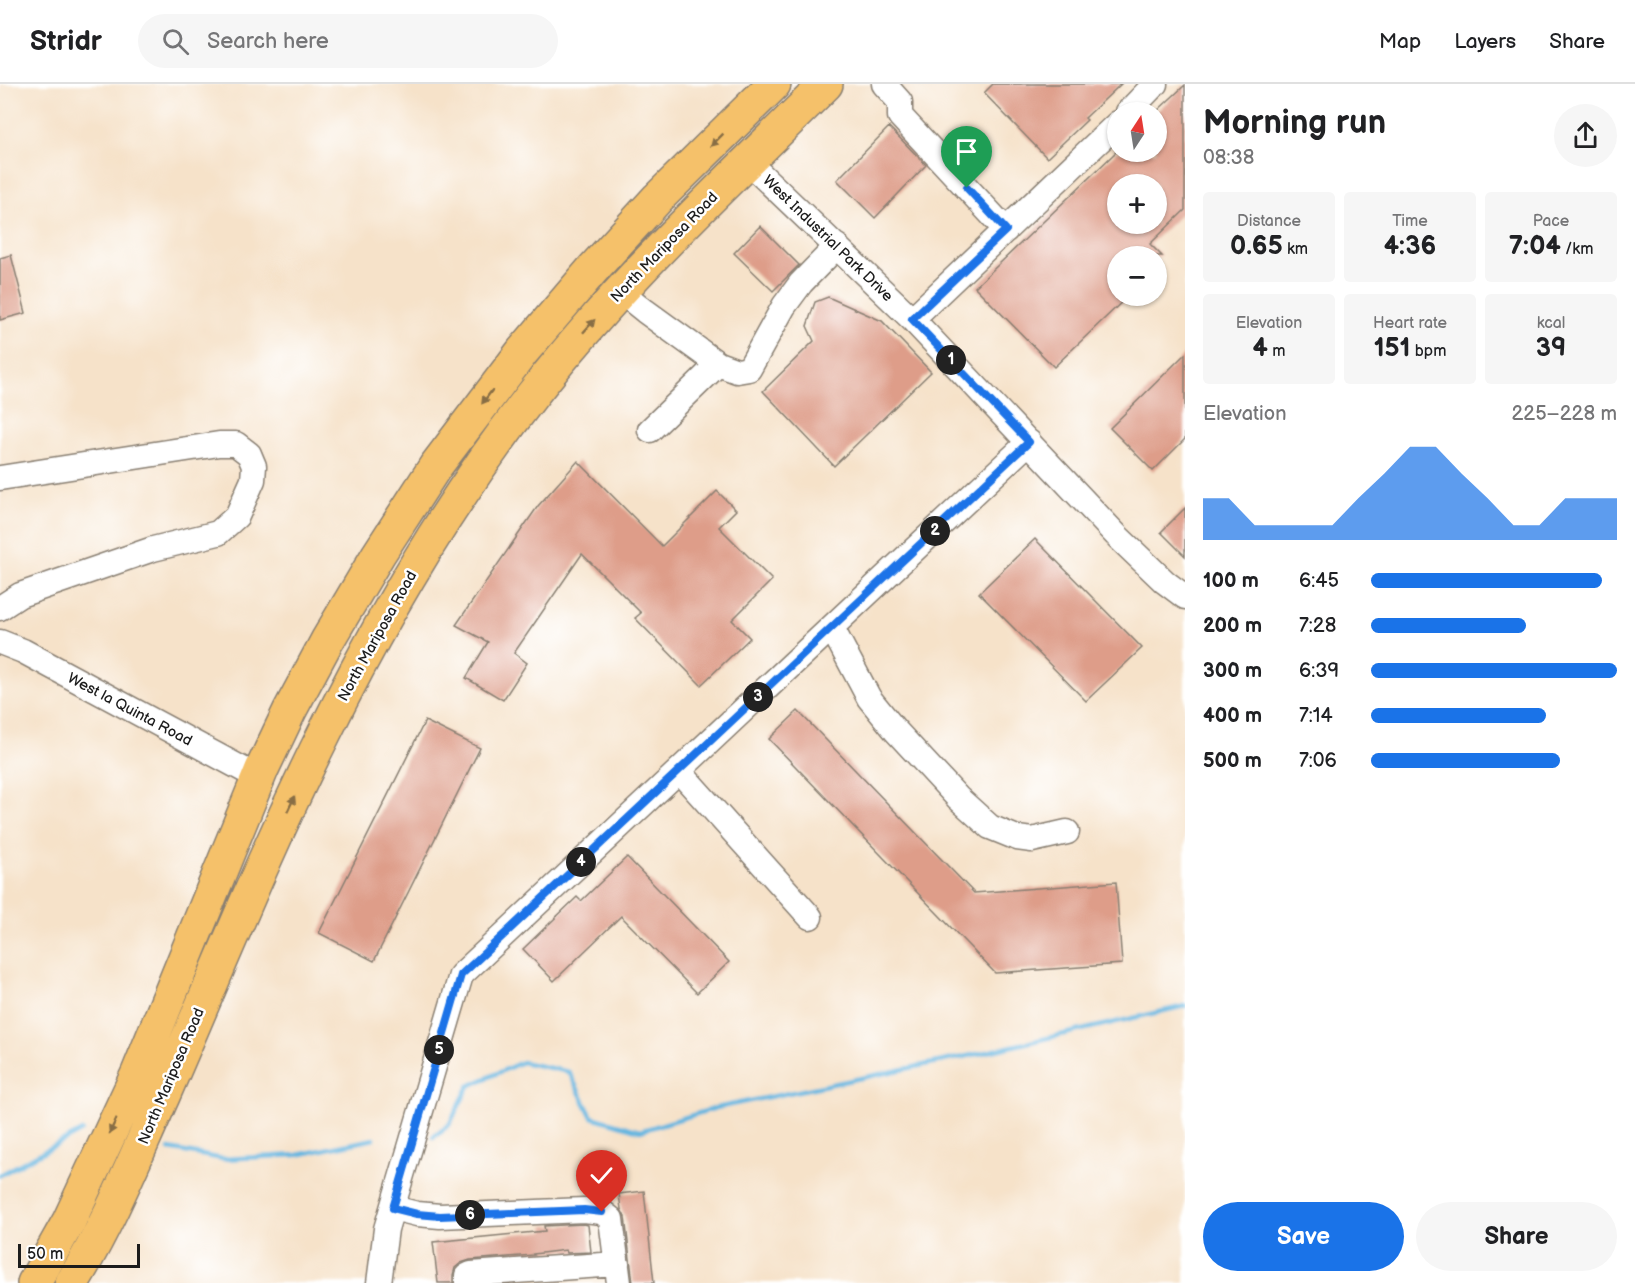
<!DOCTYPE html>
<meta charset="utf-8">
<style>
body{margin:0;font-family:"Balsamiq Sans",sans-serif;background:#f6f6f6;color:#202124;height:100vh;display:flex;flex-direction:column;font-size:22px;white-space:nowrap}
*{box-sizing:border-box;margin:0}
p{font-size:20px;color:#757577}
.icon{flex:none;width:33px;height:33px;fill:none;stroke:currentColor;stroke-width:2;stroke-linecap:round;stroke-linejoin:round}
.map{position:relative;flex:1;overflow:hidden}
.panel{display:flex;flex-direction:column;background:#fff;width:450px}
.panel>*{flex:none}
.needle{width:39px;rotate:12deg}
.tools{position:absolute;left:1107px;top:18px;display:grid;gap:12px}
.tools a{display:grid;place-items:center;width:60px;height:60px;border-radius:50%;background:#fff;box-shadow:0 2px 4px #0004;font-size:30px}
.scale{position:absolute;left:18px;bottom:15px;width:122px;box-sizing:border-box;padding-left:6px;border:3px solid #1c1c1c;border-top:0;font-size:16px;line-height:21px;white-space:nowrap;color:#1c1c1c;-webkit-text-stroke:4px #fff;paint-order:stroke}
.pin{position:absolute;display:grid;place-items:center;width:51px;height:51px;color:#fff;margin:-62px -26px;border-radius:50% 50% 50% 0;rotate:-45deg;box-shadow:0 0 6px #0007}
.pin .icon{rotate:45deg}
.km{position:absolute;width:30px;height:30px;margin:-15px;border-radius:50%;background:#222;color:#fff;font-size:16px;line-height:30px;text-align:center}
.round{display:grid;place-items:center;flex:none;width:63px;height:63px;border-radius:32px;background:#f6f6f6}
.headline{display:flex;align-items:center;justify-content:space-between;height:102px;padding:0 18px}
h1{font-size:33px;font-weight:600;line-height:45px}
.stats{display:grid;grid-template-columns:repeat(3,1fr);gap:9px;height:102px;padding:6px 18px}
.stats div{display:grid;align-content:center;border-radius:6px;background:#f6f6f6;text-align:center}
.stats b{font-size:26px;font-weight:600}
.stats small{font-size:16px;font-weight:400}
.stats p{font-size:16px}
.chart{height:168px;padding:12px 18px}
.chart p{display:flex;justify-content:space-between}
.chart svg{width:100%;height:108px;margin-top:6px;fill:#1a73e8;opacity:.7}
.action{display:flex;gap:12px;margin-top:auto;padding:12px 18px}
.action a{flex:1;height:69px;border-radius:36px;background:#1a73e8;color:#fff;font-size:24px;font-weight:600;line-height:69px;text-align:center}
.action a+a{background:#f6f6f6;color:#202124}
ul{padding:0 18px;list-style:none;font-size:20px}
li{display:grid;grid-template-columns:96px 72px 1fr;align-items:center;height:45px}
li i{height:15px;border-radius:8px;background:#1a73e8}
header{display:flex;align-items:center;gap:36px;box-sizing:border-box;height:84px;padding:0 30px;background:#fff;border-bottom:2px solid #e0e0e0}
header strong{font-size:28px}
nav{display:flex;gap:33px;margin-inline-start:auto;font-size:21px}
.search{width:420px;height:54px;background:#f6f6f6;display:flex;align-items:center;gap:15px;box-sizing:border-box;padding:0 21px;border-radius:33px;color:#757577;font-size:22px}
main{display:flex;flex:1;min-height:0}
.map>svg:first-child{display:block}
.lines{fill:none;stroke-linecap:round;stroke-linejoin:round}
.stream{stroke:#65b6e0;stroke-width:4.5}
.building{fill:#de9d89;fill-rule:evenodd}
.minor-casing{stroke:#897f72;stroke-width:27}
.highway-casing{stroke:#897f72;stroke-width:36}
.minor{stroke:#fff;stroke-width:24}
.highway{stroke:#f5c16b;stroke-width:33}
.oneway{fill:#886e44}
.route-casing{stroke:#fff;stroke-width:12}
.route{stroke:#1a73e8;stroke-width:8}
.labels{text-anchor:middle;stroke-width:5;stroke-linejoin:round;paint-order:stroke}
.street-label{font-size:15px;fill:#1c1c1c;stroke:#fff}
</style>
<header>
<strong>Stridr</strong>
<div class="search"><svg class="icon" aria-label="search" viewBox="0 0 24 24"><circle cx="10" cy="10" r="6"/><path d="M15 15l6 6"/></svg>Search here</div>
<nav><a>Map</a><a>Layers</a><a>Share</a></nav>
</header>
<main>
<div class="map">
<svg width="1185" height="1199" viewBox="0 0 1185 1199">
<rect width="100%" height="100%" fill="#fff"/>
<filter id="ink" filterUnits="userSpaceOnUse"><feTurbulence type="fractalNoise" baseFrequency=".0167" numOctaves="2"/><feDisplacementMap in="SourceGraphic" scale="12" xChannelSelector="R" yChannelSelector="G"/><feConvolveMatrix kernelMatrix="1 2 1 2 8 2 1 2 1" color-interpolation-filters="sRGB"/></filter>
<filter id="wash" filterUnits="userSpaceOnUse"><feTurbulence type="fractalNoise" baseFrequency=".008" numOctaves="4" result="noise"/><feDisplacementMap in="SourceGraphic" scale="24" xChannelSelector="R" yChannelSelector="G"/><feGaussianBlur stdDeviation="1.35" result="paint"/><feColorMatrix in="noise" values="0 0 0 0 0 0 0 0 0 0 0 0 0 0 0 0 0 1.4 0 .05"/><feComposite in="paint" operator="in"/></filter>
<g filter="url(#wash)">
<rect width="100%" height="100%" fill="#f6e2c9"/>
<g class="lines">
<!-- stream -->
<path class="stream" d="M 433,1053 L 449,1041 L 469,1002 L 522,978 L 569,988 L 592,1033 L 640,1047 L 716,1024 L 987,968 L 1185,922
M 169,1065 L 223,1075 L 297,1071 L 374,1055
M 0,1091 L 82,1047"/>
</g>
<g id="blocks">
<!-- building -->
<path class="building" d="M 993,0 L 1121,0 L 1085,34 L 1087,36 L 1047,74 L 984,9 Z
M 1185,1 L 1185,126 L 1150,160 L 1162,172 L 1118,172 L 1118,212 L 1128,212 L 1054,283 L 975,203 L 1116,68 L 1156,68 L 1156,28 ZM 1118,100 L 1156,100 L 1156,140 L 1118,140 Z
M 889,43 L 926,81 L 875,134 L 837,96 Z
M 760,142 L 799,181 L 773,207 L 734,169 Z
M 11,171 L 26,229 L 0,236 L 0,174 Z
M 828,213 L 882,237 L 931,288 L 834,382 L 763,307 L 814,257 L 807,242 L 815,218 Z
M 1185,270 L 1185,355 L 1153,387 L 1110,344 Z
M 578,377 L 662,462 L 717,407 L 736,426 L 719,443 L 772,496 L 732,536 L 750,554 L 701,601 L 635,534 L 641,529 L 582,470 L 514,569 L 527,579 L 503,616 L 466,594 L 488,558 L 456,541 L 538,422 Z
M 1185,424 L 1185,472 L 1161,448 Z
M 1035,455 L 1142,564 L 1086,617 L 979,509 Z
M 798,627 L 974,809 L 1116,798 L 1122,880 L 995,889 L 769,655 Z
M 425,637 L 480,664 L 374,877 L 319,849 Z
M 627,773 L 729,878 L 697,909 L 621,832 L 554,897 L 523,865 L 577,813 L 581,817 Z
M 644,1107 L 654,1199 L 633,1199 L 625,1133 L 621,1125 L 619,1110 Z
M 584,1140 L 588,1141 L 591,1168 L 567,1169 L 566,1166 L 533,1170 L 534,1171 L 470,1176 L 461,1179 L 455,1184 L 453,1191 L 453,1199 L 438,1199 L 433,1158 L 545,1147 L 544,1142 Z"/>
</g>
</g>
<g filter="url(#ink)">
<use href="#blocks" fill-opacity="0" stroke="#897f72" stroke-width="1.5"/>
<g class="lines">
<defs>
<path id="minor" d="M 884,0 L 900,18 L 900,32 L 1006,146
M 1128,28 L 1155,0
M 748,78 L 912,235 L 1119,454 L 1165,498 L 1185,513
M 620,207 L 645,227 L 718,280 L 737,287 L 749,285 L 784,222 L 801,199 L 837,162
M 912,235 L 1118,39
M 650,346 L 718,280
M 0,394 L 219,360 L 236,360 L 249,370 L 254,382 L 253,396 L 237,432 L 218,449 L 153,465 L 20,511 L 0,524
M 832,544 L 869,614 L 895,646 L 958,714 L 990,743 L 1017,754 L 1032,756 L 1067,748
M 0,558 L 23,567 L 259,694
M 679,687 L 810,833
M 393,1124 L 417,1130 L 440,1132 L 584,1126 L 602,1128 L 611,1135 L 619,1199
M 379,1199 L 386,1145 L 461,891 L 1029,358
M 467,1199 L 467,1192 L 471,1190 L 617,1180"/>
<path id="highway" d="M 34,1199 L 69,1137 L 138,989 L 262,685 L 290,626 L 327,557 L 378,471 L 435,383 L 523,267 L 593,185 L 658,114 L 774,0
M 72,1199 C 109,1139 134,1076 163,1012 C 216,891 265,768 324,650 C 395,506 479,368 585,247 C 660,160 745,81 826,0"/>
</defs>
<!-- minor casing -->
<use href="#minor" class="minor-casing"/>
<!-- highway casing -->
<use href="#highway" class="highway-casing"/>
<!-- minor -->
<use href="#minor" class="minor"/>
<!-- highway -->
<use href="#highway" class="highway"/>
</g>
<!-- one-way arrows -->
<defs><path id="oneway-solid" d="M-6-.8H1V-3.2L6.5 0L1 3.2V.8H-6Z" transform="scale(1.5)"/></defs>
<g class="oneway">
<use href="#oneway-solid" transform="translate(717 56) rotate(135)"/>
<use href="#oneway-solid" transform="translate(589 242) rotate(-48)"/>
<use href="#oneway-solid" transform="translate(487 313) rotate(127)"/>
<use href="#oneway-solid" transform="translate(291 720) rotate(-65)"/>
<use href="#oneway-solid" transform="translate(113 1042) rotate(115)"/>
</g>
</g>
<g class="lines" filter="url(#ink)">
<defs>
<path id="route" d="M 602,1128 L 584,1126 L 440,1132 L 417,1130 L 393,1124 L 461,891 L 1029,358 L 912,235 L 1006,146 L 967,104"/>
</defs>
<!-- route casing -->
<use href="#route" class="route-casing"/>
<!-- route -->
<use href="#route" class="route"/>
</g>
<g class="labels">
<!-- street labels -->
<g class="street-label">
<text transform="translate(828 154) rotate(44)" y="5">West Industrial Park Drive</text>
<text transform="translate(664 163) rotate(-46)" y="5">North Mariposa Road</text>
<text transform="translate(377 552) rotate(-61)" y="5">North Mariposa Road</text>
<text transform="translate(130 625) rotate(28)" y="5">West la Quinta Road</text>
<text transform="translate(171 992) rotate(-67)" y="5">North Mariposa Road</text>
</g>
</g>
</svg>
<div class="tools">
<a><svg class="needle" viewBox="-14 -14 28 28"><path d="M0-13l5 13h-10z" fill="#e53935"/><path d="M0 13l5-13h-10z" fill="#757577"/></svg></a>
<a>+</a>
<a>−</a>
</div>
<div class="scale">50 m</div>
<div class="pin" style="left:967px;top:104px;background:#1e9e55"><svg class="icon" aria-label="arrive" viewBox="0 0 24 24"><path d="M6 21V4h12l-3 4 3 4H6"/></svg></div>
<div class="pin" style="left:602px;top:1128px;background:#d93025"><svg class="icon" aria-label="check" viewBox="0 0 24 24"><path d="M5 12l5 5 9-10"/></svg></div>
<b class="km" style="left:951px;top:276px">1</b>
<b class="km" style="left:935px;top:447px">2</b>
<b class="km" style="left:758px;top:613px">3</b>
<b class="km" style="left:581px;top:778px">4</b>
<b class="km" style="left:439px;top:966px">5</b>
<b class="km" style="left:470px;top:1131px">6</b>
</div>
<section class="panel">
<div class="headline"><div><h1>Morning run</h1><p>08:38</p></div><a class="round"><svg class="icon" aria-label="share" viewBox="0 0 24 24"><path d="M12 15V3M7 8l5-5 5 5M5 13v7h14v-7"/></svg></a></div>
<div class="stats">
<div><p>Distance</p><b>0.65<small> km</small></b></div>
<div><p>Time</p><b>4:36</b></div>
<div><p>Pace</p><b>7:04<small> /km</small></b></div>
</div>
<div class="stats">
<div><p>Elevation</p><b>4<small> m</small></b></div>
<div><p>Heart rate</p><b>151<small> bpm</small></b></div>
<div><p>kcal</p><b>39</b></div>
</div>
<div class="chart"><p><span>Elevation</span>225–228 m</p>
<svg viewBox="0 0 160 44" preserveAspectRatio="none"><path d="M0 44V27L10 27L20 38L30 38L40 38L50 38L60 27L70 17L80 6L90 6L100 17L110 27L120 38L130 38L140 27L150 27L160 27V44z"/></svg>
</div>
<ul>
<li><b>100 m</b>6:45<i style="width:94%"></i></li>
<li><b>200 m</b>7:28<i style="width:63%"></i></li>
<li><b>300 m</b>6:39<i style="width:100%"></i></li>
<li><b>400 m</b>7:14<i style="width:71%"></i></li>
<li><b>500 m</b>7:06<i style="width:77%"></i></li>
</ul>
<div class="action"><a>Save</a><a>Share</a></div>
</section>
</main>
